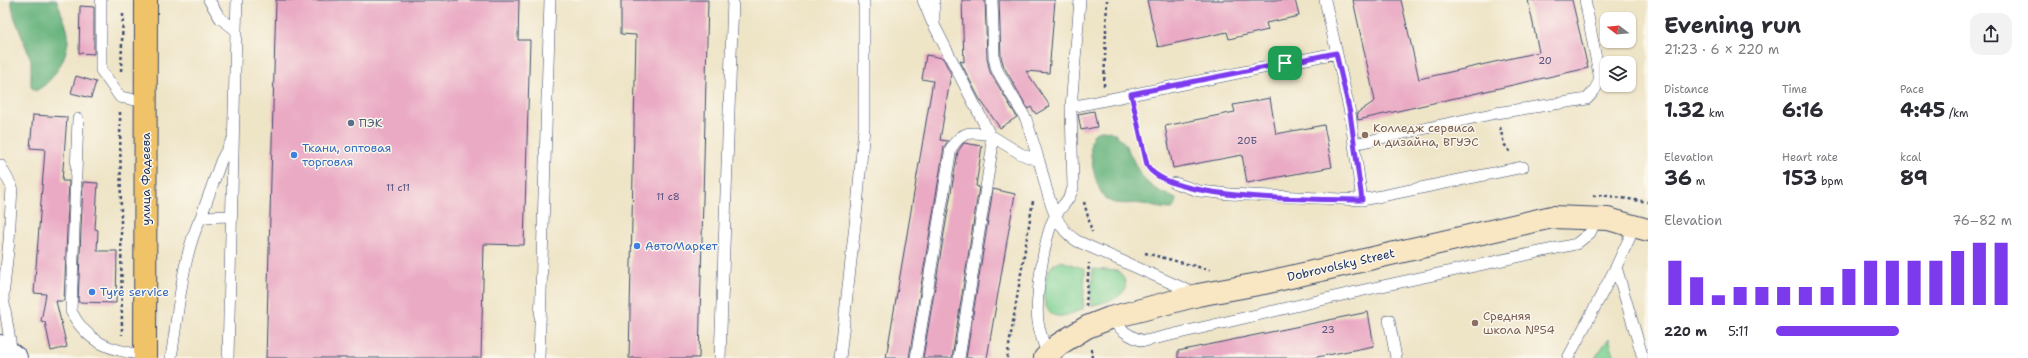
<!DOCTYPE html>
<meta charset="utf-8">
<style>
body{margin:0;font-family:"Shantell Sans",sans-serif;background:#f2f2f3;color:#2b2b33;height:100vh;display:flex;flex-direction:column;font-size:15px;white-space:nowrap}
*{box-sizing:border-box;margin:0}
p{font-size:13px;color:#7c7c81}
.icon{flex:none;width:22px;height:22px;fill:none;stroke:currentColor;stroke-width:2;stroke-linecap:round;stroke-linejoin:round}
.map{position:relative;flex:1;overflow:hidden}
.details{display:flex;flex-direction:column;background:#fff;width:380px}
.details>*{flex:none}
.needle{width:26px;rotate:286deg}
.tools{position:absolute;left:1600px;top:12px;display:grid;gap:8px}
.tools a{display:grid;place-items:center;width:36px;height:36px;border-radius:8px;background:#fff;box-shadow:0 1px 3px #0004;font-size:20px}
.pin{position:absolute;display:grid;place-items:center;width:34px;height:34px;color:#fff;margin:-17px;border-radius:8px;box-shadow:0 2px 6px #0006}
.round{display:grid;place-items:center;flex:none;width:42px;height:42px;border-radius:12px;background:#f2f2f3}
.summary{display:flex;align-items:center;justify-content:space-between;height:68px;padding:0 16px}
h1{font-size:22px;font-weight:700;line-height:30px}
.stats{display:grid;grid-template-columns:repeat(3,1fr);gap:6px;height:68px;padding:4px 16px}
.stats div{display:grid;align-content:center}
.stats b{font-size:20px;font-weight:700}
.stats small{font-size:11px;font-weight:400}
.stats p{font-size:11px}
.chart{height:112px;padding:8px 16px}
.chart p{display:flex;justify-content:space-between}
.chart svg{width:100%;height:72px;margin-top:4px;stroke:#7c3aed;stroke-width:6}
ul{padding:0 16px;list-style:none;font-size:13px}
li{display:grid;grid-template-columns:64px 48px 1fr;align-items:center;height:30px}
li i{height:10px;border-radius:5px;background:#7c3aed}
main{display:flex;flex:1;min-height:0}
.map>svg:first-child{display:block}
.green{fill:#81d294;stroke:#4e8079}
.forest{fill:#68b47e;stroke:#42726e}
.building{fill:#eaaac4}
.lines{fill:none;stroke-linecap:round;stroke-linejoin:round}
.service-casing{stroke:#3b4a6e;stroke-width:12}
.minor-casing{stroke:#3b4a6e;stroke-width:24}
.secondary-casing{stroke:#3b4a6e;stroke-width:24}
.primary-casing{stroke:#3b4a6e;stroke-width:24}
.path{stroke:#3b4a6e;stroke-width:2.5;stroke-dasharray:3 3;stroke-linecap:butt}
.service{stroke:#fff;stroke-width:11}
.minor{stroke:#fff;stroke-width:22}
.secondary{stroke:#f9e7c3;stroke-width:22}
.primary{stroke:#f1c369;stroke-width:22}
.route-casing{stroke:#fff;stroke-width:8}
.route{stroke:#7c3aed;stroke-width:5}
.service-dot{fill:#5c6f8a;stroke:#fbf7ec;stroke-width:1.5}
.education-dot{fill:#8d6e63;stroke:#fbf7ec;stroke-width:1.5}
.shop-dot{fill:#3f7fe0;stroke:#fbf7ec;stroke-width:1.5}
.labels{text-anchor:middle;stroke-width:3;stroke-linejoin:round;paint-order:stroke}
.number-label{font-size:10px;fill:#4f4e78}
.service-label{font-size:12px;fill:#4e5e75;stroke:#fbf7ec;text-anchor:start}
.education-label{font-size:12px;fill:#785e54;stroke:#fbf7ec;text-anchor:start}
.shop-label{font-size:12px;fill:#366cbe;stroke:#fbf7ec;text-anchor:start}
.street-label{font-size:12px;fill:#1b2f5e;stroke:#fbf7ec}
</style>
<main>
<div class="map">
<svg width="1648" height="358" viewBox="0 0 1648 358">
<rect width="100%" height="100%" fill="#fbf7ec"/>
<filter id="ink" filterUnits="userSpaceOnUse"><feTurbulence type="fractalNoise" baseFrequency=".025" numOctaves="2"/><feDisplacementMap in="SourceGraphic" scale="8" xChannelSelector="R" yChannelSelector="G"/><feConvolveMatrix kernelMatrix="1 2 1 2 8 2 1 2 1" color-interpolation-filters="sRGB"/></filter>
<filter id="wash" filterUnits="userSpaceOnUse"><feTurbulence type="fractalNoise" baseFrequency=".012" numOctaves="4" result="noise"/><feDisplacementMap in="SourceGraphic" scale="16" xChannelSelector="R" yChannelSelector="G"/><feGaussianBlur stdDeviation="0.9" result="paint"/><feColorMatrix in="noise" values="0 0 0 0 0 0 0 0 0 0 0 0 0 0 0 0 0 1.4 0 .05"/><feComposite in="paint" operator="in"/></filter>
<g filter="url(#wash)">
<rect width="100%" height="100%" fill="#eee4c6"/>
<!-- green -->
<path class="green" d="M 1061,261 L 1085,269 L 1083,309 C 1074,312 1061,320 1052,314 C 1039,306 1043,274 1053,265 C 1055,263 1059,262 1061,261 Z
M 1093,269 L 1118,271 C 1140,295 1109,301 1090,306 Z
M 1609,338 L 1615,358 L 1595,358 Z"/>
<!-- forest -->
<path class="forest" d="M 11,0 L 57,0 C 59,10 65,19 67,29 C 73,50 54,83 35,91 L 31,87 L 31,60 L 14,16 Z
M 1104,130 C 1130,133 1131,169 1149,184 C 1157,191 1168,195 1176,199 L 1176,205 L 1172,209 C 1161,209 1152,206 1142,204 C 1130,202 1117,207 1106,199 C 1096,191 1086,147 1093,135 C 1095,132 1100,131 1104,130 Z"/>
<g id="blocks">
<!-- building -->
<path class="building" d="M 276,0 L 519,0 L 518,40 L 530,40 L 524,245 L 484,244 L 481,358 L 266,358 Z
M 621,0 L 708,0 L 699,358 L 629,358 L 636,35 L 621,34 Z
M 962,0 L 985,0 L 987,58 L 990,72 L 1017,117 L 1000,128 L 979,98 L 960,61 L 964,62 Z
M 999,0 L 1055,0 L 1049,73 L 1026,71 L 1050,106 L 1036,114 L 1031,107 L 1028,109 L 1004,67 L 1001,57 Z
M 1147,0 L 1295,0 L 1299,16 L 1266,23 L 1268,30 L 1229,39 L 1227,32 L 1158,47 Z
M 1353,0 L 1401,0 L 1419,79 L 1539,52 L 1528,0 L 1572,0 L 1588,68 L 1358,120 L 1357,113 L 1375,101 Z
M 80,6 L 94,7 L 94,54 L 79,53 Z
M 926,55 L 943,58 L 951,74 L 940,140 L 948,141 L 944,147 L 909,358 L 886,358 L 933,81 L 922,79 Z
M 76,76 L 96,82 L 91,98 L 71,93 Z
M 1270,98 L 1276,134 L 1324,125 L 1332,167 L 1247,183 L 1242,155 L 1173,168 L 1165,126 L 1235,112 L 1233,105 Z
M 1094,111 L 1097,127 L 1081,130 L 1078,114 Z
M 33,115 L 67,117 L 62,181 L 69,181 L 64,301 L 56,301 L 67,347 L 51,351 L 45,322 L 41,321 L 46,294 L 34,293 L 45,149 L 30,148 Z
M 964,143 L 982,146 L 976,186 L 979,187 L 952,358 L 923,358 L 958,151 Z
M 83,182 L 98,183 L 95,229 L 98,230 L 97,251 L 117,251 L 116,303 L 78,302 Z
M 993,189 L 1015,194 L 987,358 L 966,358 Z
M 1368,312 L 1374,346 L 1312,358 L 1178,358 L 1178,351 Z"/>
</g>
</g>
<g filter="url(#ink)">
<use href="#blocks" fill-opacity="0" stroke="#3b4a6e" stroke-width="1"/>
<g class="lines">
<defs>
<path id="service" d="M 101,0 L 101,70 L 120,97 L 146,102
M 209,0 L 220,18 L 236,30 L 228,358
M 923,0 L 932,22
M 934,0 L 934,25 L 990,135 L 1021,154 L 1039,161 C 1047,187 1051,226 1077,241 L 1196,294
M 992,0 L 994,58 L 997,70 L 1026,119 L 1039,161
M 1325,0 L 1350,113 L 1354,144 L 1496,113 L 1587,99 L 1594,91 L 1600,80 L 1585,0
M 236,30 L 237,0
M 1071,107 L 1336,53
M 78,119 L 71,311 C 87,343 111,351 145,355
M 1354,144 L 1362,200
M 0,165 L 12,187 L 9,241 L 3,297 L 12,354
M 1175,183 L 1199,191 L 1230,194 L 1362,200 L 1523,167
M 201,217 L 221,161 L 231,142
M 1635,226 L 1616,267 L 1643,358
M 1110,318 C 1120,329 1130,338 1145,341 L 1364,290 L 1576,244 L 1590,233 L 1597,218
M 1389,320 L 1396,358
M 1047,355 C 1044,344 1040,334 1038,322 C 1035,298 1044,237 1055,216 C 1062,205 1069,202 1073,188 L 1071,107 L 1080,0
M 171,358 C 178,316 182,255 201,217 L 231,216
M 539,358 L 550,0
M 720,358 L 733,0
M 840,358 L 857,207 L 864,128 L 864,0
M 916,358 L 951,148 C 962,131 971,131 990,135 L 992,150 L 959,358
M 1568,358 L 1616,267"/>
<path id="minor" d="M 0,346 L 16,358"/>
<path id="secondary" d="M 1045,358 L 1058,345 L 1074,335 L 1087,327 L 1110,318 L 1198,295 L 1264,283 L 1552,217 L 1608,219 L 1648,230"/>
<path id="primary" d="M 145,358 L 146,0"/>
</defs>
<!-- service casing -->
<use href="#service" class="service-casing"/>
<!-- minor casing -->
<use href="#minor" class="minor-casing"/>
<!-- secondary casing -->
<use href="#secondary" class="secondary-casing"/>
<!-- primary casing -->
<use href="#primary" class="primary-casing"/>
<!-- path -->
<path class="path" d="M 121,71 L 123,14
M 1104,86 L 1107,0
M 1135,110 L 1147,165 L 1150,171 L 1162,178
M 120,112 L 122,335
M 1500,127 L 1504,144 L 1511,153
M 1593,196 L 1602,195 L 1648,202
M 1084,202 L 1092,232
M 1145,253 L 1210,270
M 1086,306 L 1089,263
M 1091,349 L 1092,358
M 1007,358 L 1033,201"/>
<!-- service -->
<use href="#service" class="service"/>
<!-- minor -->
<use href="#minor" class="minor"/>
<!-- secondary -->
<use href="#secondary" class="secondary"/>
<!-- primary -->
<use href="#primary" class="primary"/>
</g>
</g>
<g class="lines" filter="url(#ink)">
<defs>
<path id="route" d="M 1336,53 L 1350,113 L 1362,200 C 1322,199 1166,202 1147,165 L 1131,94 Z"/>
</defs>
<!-- route casing -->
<use href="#route" class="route-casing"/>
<!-- route -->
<use href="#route" class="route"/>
</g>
<!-- markers -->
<circle class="service-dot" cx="351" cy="123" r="4"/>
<g class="education-dot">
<circle cx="1365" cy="135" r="4"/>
<circle cx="1475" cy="323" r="4"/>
</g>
<g class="shop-dot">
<circle cx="294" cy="155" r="4"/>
<circle cx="637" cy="246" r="4"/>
<circle cx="92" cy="292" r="4"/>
</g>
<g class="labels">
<!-- number labels -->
<g class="number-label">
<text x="1545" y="64">20</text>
<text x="1247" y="144">20Б</text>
<text x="398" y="191">11 с11</text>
<text x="668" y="200">11 с8</text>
<text x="1328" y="333">23</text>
</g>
<!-- service labels -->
<g class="service-label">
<text x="359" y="127">ПЭК</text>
</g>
<!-- education labels -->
<g class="education-label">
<text x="1373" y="132">Колледж сервиса<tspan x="1373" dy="14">и дизайна, ВГУЭС</tspan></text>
<text x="1483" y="320">Средняя<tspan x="1483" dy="14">школа №54</tspan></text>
</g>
<!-- shop labels -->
<g class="shop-label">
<text x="302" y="152">Ткани, оптовая<tspan x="302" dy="14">торговля</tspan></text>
<text x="645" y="250">АвтоМаркет</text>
<text x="100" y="296">Tyre service</text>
</g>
<!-- street labels -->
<g class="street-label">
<text transform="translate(146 179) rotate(-90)" y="4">улица Фадеева</text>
<text transform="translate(1341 265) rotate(-13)" y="4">Dobrovolsky Street</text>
</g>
</g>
</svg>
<div class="tools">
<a><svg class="needle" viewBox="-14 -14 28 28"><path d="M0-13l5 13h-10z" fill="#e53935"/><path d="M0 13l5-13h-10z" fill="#7c7c81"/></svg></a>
<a><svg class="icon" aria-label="layers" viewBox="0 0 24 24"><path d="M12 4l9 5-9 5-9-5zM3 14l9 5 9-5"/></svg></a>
</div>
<div class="pin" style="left:1285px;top:63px;background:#1e9e55"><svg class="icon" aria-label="arrive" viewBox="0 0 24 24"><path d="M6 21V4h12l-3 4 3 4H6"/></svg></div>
</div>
<section class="details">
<div class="summary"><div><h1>Evening run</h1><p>21:23 · 6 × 220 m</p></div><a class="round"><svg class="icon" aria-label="share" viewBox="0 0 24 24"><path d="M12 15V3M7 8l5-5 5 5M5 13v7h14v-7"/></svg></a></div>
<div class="stats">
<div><p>Distance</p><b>1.32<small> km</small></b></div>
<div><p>Time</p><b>6:16</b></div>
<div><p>Pace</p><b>4:45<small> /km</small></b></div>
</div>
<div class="stats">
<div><p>Elevation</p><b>36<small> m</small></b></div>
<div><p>Heart rate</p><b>153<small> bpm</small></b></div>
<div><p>kcal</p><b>89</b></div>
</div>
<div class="chart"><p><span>Elevation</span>76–82 m</p>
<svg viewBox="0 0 160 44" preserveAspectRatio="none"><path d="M5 44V17M15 44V27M25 44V38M35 44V33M45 44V33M55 44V33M65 44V33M75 44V33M85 44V22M95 44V17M105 44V17M115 44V17M125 44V17M135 44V11M145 44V6M155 44V6"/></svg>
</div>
<ul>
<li><b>220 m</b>5:11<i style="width:52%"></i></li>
</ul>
</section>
</main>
